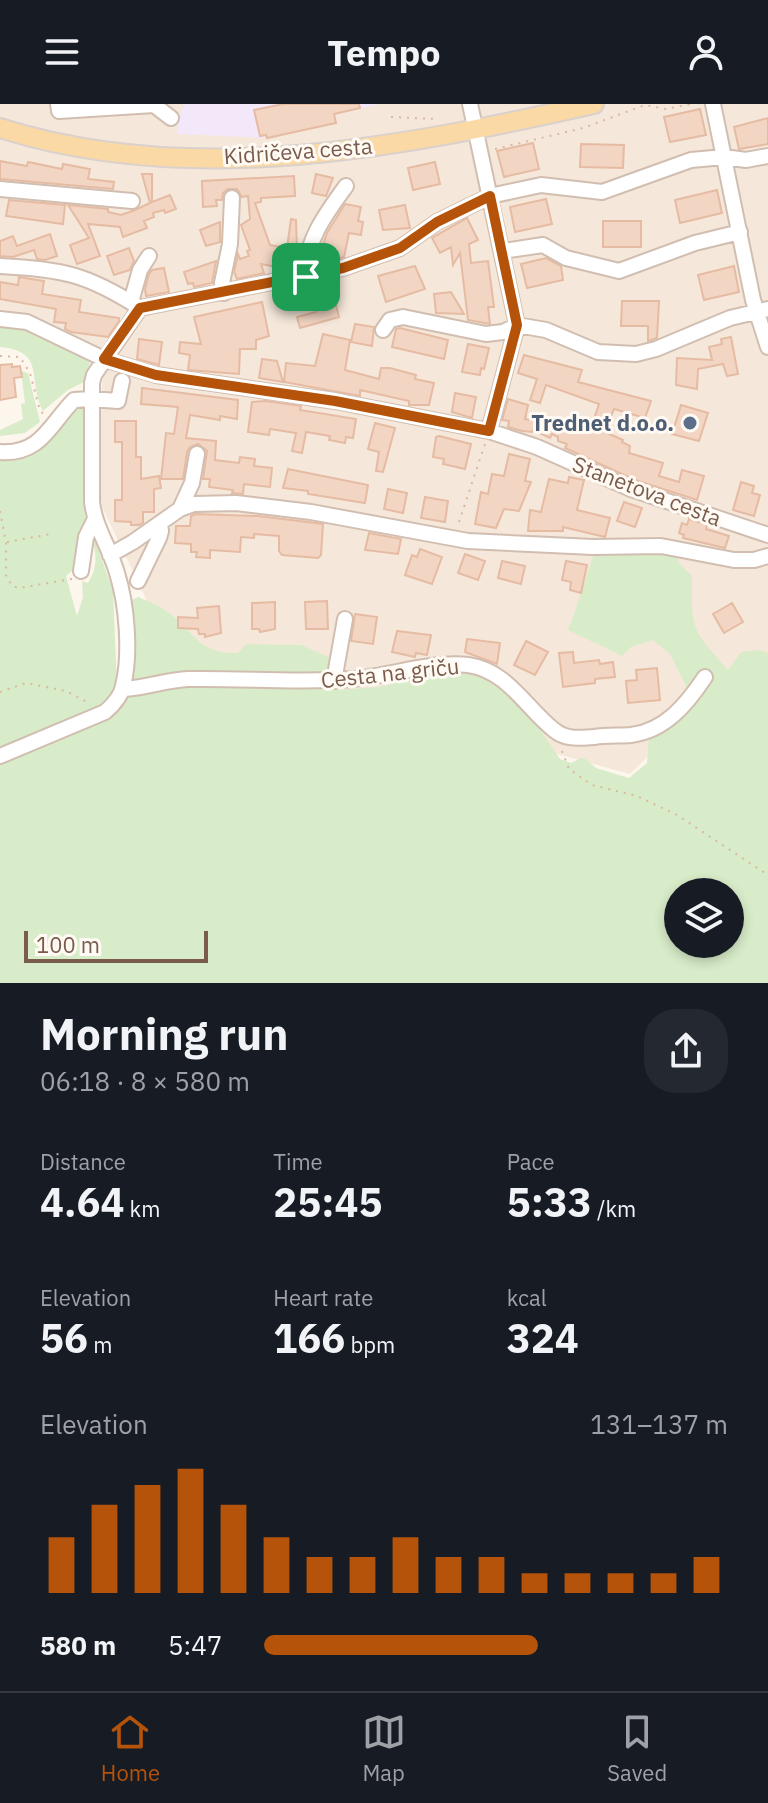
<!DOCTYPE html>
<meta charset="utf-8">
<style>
body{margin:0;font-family:"IBM Plex Sans",sans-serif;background:#242831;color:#f1f3f6;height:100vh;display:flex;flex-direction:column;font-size:30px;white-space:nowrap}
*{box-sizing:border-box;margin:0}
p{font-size:26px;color:#9ea1a6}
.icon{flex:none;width:44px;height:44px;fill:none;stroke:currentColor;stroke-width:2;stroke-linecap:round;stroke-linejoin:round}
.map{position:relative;height:879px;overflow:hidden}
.details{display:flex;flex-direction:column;background:#171b24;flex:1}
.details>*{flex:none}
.buttons{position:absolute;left:664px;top:774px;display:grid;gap:16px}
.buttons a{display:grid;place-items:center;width:80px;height:80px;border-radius:50%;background:#171b24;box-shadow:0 4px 12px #0003;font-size:40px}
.scale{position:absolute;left:24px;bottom:20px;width:184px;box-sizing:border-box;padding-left:8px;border:4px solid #7a5c4d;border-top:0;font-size:22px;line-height:28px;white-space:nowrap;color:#7a5c4d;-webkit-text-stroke:6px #fffaf3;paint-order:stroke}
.pin{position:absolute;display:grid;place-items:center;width:68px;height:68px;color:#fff;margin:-34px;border-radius:16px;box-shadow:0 4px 12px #0006}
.round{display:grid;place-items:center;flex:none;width:84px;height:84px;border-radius:32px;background:#242831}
.overview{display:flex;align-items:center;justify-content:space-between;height:136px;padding:0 40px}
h1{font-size:44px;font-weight:700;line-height:60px}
.stats{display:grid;grid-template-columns:repeat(3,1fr);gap:12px;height:136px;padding:8px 40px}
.stats div{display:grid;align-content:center}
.stats b{font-size:40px;font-weight:700}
.stats small{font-size:22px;font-weight:400}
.stats p{font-size:22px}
.chart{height:224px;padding:16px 40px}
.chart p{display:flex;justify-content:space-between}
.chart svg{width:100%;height:144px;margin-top:8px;stroke:#b45309;stroke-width:6}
ul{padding:0 40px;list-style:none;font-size:26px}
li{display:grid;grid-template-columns:128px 96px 1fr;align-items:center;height:60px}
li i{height:20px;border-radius:10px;background:#b45309}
header{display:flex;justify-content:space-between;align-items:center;height:104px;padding:0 40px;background:#171b24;font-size:36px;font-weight:700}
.menu{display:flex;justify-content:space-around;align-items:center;height:112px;border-top:2px solid #363941;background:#171b24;font-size:22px;color:#9ea1a6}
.menu a{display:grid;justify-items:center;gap:4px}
.menu .on{color:#b45309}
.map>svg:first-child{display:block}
.residential{fill:#f5e8da}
.education{fill:#f3e8fa}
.green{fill:#d8ecc9;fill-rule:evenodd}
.building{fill:#f3d5c3;stroke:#e6bba3;stroke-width:2}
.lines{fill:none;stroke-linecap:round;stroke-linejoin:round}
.minor-casing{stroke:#d1beb0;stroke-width:18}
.major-casing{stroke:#dad1cd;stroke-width:22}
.path{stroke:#d9b8a5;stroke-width:2;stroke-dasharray:2 6;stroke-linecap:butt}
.minor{stroke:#fff;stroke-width:14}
.major{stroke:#fbd9a5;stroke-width:18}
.route-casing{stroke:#fff;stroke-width:16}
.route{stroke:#b45309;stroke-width:10}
.service-dot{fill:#5c6f8a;stroke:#fffaf3;stroke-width:3}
.labels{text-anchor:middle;stroke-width:6;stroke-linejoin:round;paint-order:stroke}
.street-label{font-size:22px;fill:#7a5c4d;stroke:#fffaf3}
.service-label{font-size:22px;font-weight:bold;fill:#4e5e75;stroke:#fffaf3;text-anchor:end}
</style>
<header><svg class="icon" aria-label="menu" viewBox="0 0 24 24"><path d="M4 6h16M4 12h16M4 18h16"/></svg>Tempo<svg class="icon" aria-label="person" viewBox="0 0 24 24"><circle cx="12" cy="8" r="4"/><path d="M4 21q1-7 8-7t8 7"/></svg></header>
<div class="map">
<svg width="768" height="879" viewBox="0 0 768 879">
<rect width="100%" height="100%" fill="#fdf6ec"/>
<!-- residential -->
<path class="residential" d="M 0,0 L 768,0 L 768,581 L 745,557 L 630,670 L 201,552 L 151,505 L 102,403 L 99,377 L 103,254 L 0,221 Z"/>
<!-- education -->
<path class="education" d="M 184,0 L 380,0 L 335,10 L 336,19 L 267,34 L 178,30 L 178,18 Z"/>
<!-- green -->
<path class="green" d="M 0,219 L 22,221 L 85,253 L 90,259 L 84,278 L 68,286 L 43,307 C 27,277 47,247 0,243 Z
M 21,267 L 28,269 L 40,318 L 25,329 L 0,332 L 0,326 L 23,315 L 21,300 L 25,299 Z
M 80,303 L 86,307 L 86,315 L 85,397 L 83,398 L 86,417 L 80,432 L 76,463 L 66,472 L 77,512 L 83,493 L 82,477 L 88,479 C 98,463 97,450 91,434 L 94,433 L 113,487 L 117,583 L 102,605 L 0,645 L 0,353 C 20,350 40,348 54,332 C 63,322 68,308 80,303 Z
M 615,447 L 675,448 L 679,459 L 692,472 C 691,527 692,525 728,566 L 741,548 L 760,546 L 768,549 L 768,879 L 0,879 L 0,655 L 54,635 L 121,605 L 130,584 L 130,497 L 138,493 C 150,498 163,503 173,512 C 198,533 200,550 238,549 L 246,540 L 301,541 L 331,554 L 326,577 L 335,586 L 380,583 L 445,567 L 469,569 L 491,576 L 505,585 L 533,615 L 560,655 L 571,659 L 581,654 L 586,655 L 596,664 L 629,674 L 647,659 L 649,631 L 693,596 L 670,550 L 653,536 L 631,543 L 622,552 L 568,526 C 578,501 585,476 594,450 ZM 678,788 L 730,788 L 730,840 L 678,840 Z"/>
<!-- building -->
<path class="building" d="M 283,0 L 359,0 L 360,4 L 334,10 L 336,19 L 267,34 L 266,31 L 260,32 L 254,6 Z
M 700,5 L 706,31 L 670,38 L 664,13 Z
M 768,14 L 768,40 L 739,45 L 734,23 Z
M 533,39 L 539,65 L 504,73 L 497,47 Z
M 581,40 L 624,41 L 623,64 L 580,63 Z
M 0,57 L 27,62 L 28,58 L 62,65 L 63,60 L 90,65 L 88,75 L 114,78 L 113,85 L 0,75 Z
M 435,58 L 440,80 L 413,86 L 408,64 Z
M 142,70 L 152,70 L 152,98 L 170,91 L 176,105 L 165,109 L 164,106 L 153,109 L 154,113 L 144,117 L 147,124 L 123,133 L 120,123 L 88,120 L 100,152 L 77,160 L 70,141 L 89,134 L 68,101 L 108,105 L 108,108 L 121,111 L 135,106 L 150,99 Z
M 316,70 L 333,74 L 326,92 L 312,89 Z
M 294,72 L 295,92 L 261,94 L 261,98 L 255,99 L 270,141 L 287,144 L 291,115 L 296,116 L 297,146 L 294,164 L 287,165 L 261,160 L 264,169 L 237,175 L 234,168 L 238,150 L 240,155 L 249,152 L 247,147 L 250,146 L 241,121 L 250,115 L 248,92 L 242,93 L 237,85 L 228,85 L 223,89 L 222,96 L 216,96 L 217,102 L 203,103 L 202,77 Z
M 717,86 L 722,109 L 680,119 L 675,96 Z
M 546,95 L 552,120 L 515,128 L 510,103 Z
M 9,96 L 65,101 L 63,120 L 6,112 Z
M 345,100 L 361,103 L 358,117 L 363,118 L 361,131 L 349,129 L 344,153 L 333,156 L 319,153 L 327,129 Z
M 405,101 L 410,124 L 383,126 L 379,106 Z
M 467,114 L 478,136 L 469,140 L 471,159 L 488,157 L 494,203 L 488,203 L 490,220 L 468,216 L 460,149 L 453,161 L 451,143 L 440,149 L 432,134 Z
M 603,117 L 641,117 L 641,143 L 603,143 Z
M 220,118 L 220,138 L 206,142 L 200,126 Z
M 50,130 L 57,152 L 45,156 L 37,155 L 34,146 L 13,153 L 0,152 L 0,137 L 13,132 L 17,142 Z
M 129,144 L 134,157 L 130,166 L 114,171 L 107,152 Z
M 546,154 L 561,162 L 563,176 L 527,184 L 521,160 Z
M 216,157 L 212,179 L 194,183 L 193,179 L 188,180 L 184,168 Z
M 415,162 L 425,185 L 386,198 L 378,172 Z
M 734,162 L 739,188 L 704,196 L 698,171 Z
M 164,164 L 169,188 L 146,192 L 145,185 L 149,170 L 152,166 Z
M 19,173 L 44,177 L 42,190 L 81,196 L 79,208 L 119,214 L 119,217 L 108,233 L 71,228 L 65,225 L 66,219 L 54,218 L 56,205 L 0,195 L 0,178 L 18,181 Z
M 331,182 L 339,213 L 300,224 L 297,213 L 316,208 L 311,187 Z
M 451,188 L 464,210 L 436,209 L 434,190 Z
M 622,197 L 659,197 L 657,234 L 648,237 L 648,222 L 621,222 Z
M 262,198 L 269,232 L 256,236 L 256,245 L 240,245 L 239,270 L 188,266 L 190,251 L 179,249 L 180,238 L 201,240 L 194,213 Z
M 355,220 L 374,223 L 372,242 L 351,238 Z
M 400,224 L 448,236 L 444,255 L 392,243 L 396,225 Z
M 323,230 L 350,236 L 345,266 L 379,275 L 381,264 L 390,264 L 416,271 L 415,275 L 434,279 L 429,301 L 409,301 L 409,297 L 360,286 L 360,292 L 284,278 L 286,259 L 315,262 Z
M 731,233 L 738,270 L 727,272 L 723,260 L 698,265 L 697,285 L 676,281 L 677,254 L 712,256 L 709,243 L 722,240 L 721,235 Z
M 139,235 L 162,238 L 159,261 L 137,255 Z
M 468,240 L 489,244 L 484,265 L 481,264 L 480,271 L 462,268 Z
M 524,251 L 582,266 L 578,278 L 651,297 L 645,314 L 614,305 L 608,320 L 594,315 L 599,300 L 546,281 L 540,299 L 530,296 L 537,275 L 518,269 Z
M 262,255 L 277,257 L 283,278 L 259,274 Z
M 12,260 L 12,263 L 20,262 L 22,273 L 14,274 L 16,293 L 0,296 L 0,261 Z
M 142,284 L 238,296 L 237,315 L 220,312 L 220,316 L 190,311 L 186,334 L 216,337 L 215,356 L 239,359 L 240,353 L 255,355 L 254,362 L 272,364 L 270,383 L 244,380 L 243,390 L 232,389 L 233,386 L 209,383 L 210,375 L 203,375 L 207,347 L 198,340 L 190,343 L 187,348 L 183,375 L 161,375 L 166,329 L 174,330 L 178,303 L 141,300 Z
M 455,289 L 476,293 L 472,314 L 452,308 Z
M 508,295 L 528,301 L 525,315 L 589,327 L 590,325 L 603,327 L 623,336 L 622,338 L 630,342 L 629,349 L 663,359 L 659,372 L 679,378 L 682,366 L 704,372 L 697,396 L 635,376 L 565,344 L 567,340 L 558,337 L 558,333 L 552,330 L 550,334 L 533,326 L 532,328 L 522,327 L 508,323 L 509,317 L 502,316 Z
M 266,297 L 301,302 L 300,306 L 356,315 L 353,334 L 346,333 L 345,339 L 329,336 L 330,332 L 306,328 L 302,349 L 292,347 L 296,329 L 270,325 L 269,331 L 248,328 L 252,298 Z
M 681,301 L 708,309 L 699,337 L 672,330 Z
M 115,317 L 136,317 L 136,353 L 141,353 L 141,375 L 159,372 L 161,384 L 154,385 L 154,408 L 143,408 L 143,419 L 139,421 L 131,421 L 131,418 L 115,417 L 115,396 L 122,396 L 122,338 L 115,338 Z
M 375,319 L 395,324 L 383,368 L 376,367 L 379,348 L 368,345 Z
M 439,332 L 471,340 L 465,365 L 443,360 L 444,355 L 433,353 L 436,333 Z
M 509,350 L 530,355 L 525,377 L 531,378 L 519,407 L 504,405 L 496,424 L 475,420 L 481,388 L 488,390 L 492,370 L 504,372 Z
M 288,365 L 368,381 L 365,399 L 308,390 L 308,387 L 283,384 Z
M 569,373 L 584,376 L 577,406 L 610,414 L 605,433 L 563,423 L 563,427 L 528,427 L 530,406 L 541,408 L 549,375 L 568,379 Z
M 741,378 L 754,382 L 752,389 L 760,391 L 754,412 L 733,406 Z
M 388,385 L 407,389 L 403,409 L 384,405 Z
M 425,393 L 448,397 L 445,418 L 421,414 Z
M 624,398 L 642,404 L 635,423 L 617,417 Z
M 196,410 L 258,412 L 323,420 L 321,451 L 318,454 L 282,451 L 279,447 L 279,432 L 254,430 L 254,434 L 241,433 L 240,448 L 210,446 L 210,454 L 196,453 L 197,448 L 191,448 L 191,440 L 175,439 L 176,422 L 190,422 L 191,412 Z
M 689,415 L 707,421 L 706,425 L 729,432 L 725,444 L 683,434 L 684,431 L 679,429 L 682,419 L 687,421 Z
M 369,429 L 401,435 L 398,450 L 365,446 Z
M 420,445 L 442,453 L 432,480 L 405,471 L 412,451 L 417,453 Z
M 465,450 L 485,457 L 478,476 L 458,469 Z
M 502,457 L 525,462 L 521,480 L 498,474 Z
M 566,457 L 587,461 L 581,489 L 570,486 L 571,478 L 562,476 Z
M 327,497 L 328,525 L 306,525 L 305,498 Z
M 275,498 L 275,525 L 260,528 L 259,525 L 252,525 L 252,499 Z
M 732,499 L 743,518 L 724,529 L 713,510 Z
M 219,502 L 221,529 L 205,533 L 205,530 L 199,530 L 198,525 L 178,524 L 178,513 L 198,514 L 197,504 Z
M 355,510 L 377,513 L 373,540 L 351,537 Z
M 397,527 L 431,531 L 427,551 L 416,549 L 415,553 L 392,548 Z
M 467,535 L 500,539 L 497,560 L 465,548 Z
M 526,537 L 548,548 L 535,571 L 514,561 Z
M 573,548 L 574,559 L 599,556 L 600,560 L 613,558 L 615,573 L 595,575 L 595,579 L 563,583 L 559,549 Z
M 657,564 L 660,596 L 628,599 L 626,577 L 637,576 L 636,566 Z"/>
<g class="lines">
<defs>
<path id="minor" d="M 58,0 L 59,7 L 154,1 L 171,14
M 470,0 L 517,221 L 489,327
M 713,0 L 753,196 L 768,243
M 0,85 L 132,97
M 503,147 L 543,141 L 566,154 L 619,167 L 695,139 L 740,128
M 0,162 C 62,165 87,170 140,204
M 306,173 C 304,138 327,108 346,82
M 224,189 L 222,179 L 230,140 L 232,94
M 131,198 L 140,166 L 149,152
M 0,215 L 27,218 L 104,255 L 156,271 L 335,297 L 489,327 L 537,343 L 631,385 L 768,431
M 383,226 L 390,216 L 403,213 L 486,230 L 503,228 L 517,221 L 546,226 L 598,248 L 636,250 L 656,245 L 730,214 L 768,205
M 0,348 C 41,351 50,320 74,296 L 91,295 L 118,297 L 122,277
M 180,405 L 192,379 L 197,350
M 110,451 L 133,438 L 180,405 L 194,400 L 236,399 L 311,408 L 468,437 L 593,443 L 661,442 L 734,456 L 754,456 L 768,452
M 81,467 L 86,433 L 94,417
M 138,477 L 159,434 L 161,427 L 160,419
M 334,577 L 345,515
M 123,585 C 146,584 166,576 188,575 C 243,574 298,579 353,575 C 391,572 430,557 468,561 C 507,566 526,604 554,626 C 566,636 579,634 594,633 C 606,631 619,632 631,631 C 665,627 687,600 705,573
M 0,652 L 105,608 C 113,601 121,593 123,582 C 131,550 127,501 117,469 C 110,444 95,424 92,398 L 92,279 L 94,271 L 140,204 L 343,164 L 400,144 L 437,118 L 490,92 L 541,81 L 602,88 L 691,56 L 724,53 L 746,56 L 768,52"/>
<path id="major" d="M 0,24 C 193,85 402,43 594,0"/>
</defs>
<!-- minor casing -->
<use href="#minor" class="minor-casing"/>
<!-- major casing -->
<use href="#major" class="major-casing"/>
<!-- path -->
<path class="path" d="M 391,13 L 437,15
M 495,45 L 583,24 L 645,1 L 666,5 L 691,0
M 0,252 L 20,253 L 30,269 L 40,307 L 45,311
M 0,407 L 6,439 L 6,471 L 12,482 L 19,484 L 72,475
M 459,418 L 485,340
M 7,438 L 51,430
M 0,588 L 26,579 L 66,587 L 89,599
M 562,647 L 569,665 L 592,681 L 637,692 L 677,711 L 768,771"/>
<!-- minor -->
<use href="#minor" class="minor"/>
<!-- major -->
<use href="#major" class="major"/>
</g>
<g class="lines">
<defs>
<path id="route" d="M 490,92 L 517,221 L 489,327 L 335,297 L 156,271 L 104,255 L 140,204 L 343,164 L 400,144 L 437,118 Z"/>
</defs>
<!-- route casing -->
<use href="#route" class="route-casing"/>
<!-- route -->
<use href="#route" class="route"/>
</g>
<!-- markers -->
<circle class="service-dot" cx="690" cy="319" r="8"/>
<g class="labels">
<!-- street labels -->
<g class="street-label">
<text transform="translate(298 47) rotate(-4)" y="8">Kidričeva cesta</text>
<text transform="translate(647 387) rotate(21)" y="8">Stanetova cesta</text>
<text transform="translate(390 569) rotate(-6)" y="8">Cesta na griču</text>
</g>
<!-- service labels -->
<g class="service-label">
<text x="674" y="327">Trednet d.o.o.</text>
</g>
</g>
</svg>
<div class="buttons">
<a><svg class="icon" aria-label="layers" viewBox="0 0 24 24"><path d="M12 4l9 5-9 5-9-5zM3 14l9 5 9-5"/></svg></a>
</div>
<div class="scale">100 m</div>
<div class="pin" style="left:306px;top:173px;background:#1e9e55"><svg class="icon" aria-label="arrive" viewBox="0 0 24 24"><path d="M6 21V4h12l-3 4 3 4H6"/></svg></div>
</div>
<section class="details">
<div class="overview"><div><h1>Morning run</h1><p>06:18 · 8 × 580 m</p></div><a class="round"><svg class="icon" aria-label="share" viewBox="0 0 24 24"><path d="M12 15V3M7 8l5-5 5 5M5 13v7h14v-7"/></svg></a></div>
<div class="stats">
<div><p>Distance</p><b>4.64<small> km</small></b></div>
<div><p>Time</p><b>25:45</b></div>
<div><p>Pace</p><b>5:33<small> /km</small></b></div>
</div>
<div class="stats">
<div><p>Elevation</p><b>56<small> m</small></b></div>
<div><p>Heart rate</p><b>166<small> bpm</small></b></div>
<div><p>kcal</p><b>324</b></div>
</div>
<div class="chart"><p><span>Elevation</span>131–137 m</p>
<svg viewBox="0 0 160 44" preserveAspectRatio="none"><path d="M5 44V27M15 44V17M25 44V11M35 44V6M45 44V17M55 44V27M65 44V33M75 44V33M85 44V27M95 44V33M105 44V33M115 44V38M125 44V38M135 44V38M145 44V38M155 44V33"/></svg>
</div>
<ul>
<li><b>580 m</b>5:47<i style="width:59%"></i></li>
</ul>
</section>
<nav class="menu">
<a class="on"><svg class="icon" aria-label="home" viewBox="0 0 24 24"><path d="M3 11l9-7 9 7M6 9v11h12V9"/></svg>Home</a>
<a><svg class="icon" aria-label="map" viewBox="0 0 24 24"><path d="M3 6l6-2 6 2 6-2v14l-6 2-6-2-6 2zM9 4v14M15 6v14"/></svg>Map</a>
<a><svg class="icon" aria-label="saved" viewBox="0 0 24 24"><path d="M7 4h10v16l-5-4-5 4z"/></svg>Saved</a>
</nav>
